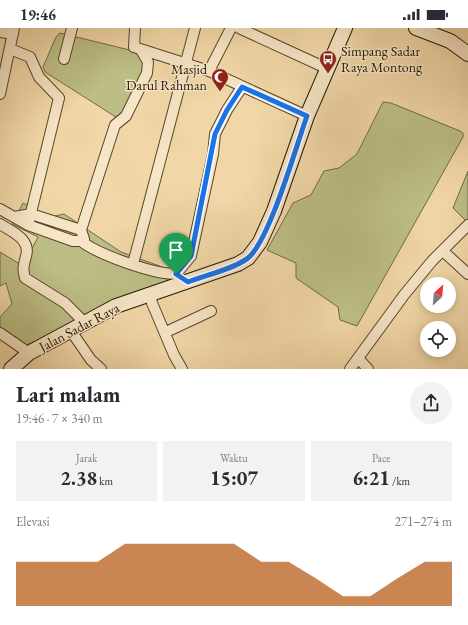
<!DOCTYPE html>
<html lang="id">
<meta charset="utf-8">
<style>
body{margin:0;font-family:"EB Garamond",serif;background:#f2f2f3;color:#2b2b33;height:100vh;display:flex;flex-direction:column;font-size:15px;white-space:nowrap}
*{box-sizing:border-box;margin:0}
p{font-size:13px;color:#7c7c81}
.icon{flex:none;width:22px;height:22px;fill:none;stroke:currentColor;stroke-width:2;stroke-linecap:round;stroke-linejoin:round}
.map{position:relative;height:341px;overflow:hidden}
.sheet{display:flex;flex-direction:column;background:#fff;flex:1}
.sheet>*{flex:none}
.needle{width:26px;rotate:26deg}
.fabs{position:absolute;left:420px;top:249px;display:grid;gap:8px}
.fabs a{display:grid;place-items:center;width:36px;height:36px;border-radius:50%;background:#fff;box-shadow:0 2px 10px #0003;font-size:20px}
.pin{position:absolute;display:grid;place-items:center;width:34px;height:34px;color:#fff;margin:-41px -17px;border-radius:50% 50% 50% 0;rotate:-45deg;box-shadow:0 0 4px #0007}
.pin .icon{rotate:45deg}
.round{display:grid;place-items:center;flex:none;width:42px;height:42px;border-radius:21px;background:#f2f2f3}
.overview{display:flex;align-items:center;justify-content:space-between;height:68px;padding:0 16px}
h1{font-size:22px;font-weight:700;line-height:30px}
.metrics{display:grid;grid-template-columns:repeat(3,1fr);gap:6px;height:68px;padding:4px 16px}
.metrics div{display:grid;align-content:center;border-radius:0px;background:#f2f2f3;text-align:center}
.metrics b{font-size:20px;font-weight:700}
.metrics small{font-size:11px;font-weight:400}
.metrics p{font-size:11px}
.chart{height:112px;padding:8px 16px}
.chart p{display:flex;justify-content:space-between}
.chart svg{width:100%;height:72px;margin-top:4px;fill:#b45309;opacity:.7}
.status{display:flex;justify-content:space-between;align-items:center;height:28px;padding:0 20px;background:#fff;direction:ltr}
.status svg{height:11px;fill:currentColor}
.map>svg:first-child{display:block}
.green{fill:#bcbe85;stroke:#706a44}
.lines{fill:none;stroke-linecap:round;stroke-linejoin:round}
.street-casing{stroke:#57462c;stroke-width:12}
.secondary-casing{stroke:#241503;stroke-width:16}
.street{stroke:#f6e5c6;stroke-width:10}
.secondary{stroke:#f6e5c6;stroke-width:14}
.route-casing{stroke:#fff;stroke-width:8}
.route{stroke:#1a73e8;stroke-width:5}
.labels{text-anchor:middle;stroke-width:3;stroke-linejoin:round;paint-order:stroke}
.poi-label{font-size:14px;fill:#241503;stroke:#f6e5c6;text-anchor:start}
.street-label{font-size:14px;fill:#241503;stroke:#f6e5c6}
</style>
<div class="status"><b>19:46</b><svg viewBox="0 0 49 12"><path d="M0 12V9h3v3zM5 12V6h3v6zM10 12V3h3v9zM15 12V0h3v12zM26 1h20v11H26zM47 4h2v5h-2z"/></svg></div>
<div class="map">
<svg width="468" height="341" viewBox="0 0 468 341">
<rect width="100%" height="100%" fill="#f1d7a7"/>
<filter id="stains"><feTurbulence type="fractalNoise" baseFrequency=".005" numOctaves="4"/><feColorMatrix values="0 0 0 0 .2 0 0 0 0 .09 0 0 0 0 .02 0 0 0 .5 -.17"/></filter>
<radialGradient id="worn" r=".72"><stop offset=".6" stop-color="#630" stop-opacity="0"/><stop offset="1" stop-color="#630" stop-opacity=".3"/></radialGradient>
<!-- green -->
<path class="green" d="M 60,5 L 142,25 L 152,32 L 119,91 L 45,44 L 43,39 L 56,9 Z
M 383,74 L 391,75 L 460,103 L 463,105 L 463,109 L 357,298 L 340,292 L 338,279 L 296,250 L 296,235 L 267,222 L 293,175 L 311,167 L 324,143 L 339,140 L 357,126 Z
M 468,143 L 468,195 L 453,180 Z
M 23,175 L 51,189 L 64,186 L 121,224 L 165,240 L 168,256 L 17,321 L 0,307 L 0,289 L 12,276 L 6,255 L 0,258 L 0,224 L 23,238 L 38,209 L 12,196 Z"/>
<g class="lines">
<defs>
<path id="street" d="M 135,0 L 134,19 L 209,43 L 307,88
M 239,0 L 326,40
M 0,4 L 13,6
M 10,21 L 30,29 L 39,49 L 59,70 L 28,197
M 64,31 L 72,0
M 209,43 L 231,0
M 0,66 L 14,0
M 0,181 L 28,197 L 73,213 L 81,213 L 84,211 L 81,202 L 31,186 L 14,189
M 0,196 C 12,204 31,211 26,228 C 24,236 22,241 25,250 L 65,275 L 85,295
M 81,202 L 115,97 L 126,88 L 147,45 L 148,34 L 141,22
M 81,213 C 99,227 153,246 176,246 L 191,228 L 213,126 L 215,106 L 227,82 L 242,59
M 443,223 L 468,246
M 133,236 L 195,0
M 150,265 L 152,275 L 174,327 L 182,341
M 71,303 L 91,332 L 101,341
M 166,304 L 211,283
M 0,305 L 29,325
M 358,330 L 368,341
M 350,341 L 404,267 L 432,233 L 468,197"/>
<path id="secondary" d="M 416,0 L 450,13 L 468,26
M 11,341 L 29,325 L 116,278 L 238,236 L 248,230 L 260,214 L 274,183 L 307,88 L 345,0"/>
</defs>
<!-- street casing -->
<use href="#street" class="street-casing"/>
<!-- secondary casing -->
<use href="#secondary" class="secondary-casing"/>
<!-- street -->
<use href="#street" class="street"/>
<!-- secondary -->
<use href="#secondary" class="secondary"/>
</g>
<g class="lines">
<defs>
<path id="route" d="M 242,59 L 307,88 C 296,118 270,212 248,230 C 234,241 206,247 188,254 L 176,246 L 191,228 L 215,106 L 227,82 Z"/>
</defs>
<!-- route casing -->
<use href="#route" class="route-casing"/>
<!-- route -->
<use href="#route" class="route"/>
</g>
<!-- icons -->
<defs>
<symbol id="bus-pin" viewBox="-11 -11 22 30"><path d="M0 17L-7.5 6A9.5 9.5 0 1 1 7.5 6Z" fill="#8f2418" stroke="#f6e5c6"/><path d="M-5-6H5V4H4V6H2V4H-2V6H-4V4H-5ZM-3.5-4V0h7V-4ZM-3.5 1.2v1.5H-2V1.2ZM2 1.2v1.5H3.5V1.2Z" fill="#fff"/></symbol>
<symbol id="mosque-pin" viewBox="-11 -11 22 30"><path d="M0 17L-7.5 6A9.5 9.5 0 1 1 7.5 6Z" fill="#8f2418" stroke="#f6e5c6"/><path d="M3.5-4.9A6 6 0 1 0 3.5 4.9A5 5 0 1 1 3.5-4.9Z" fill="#fff"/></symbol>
</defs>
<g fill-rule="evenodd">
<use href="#bus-pin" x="318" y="21" width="20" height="27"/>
<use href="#mosque-pin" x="210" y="39" width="20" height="27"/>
</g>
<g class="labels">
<!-- poi labels -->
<g class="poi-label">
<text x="341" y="28">Simpang Sadar<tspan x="341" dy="16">Raya Montong</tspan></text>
<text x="207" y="46" text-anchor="end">Masjid<tspan x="207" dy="16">Darul Rahman</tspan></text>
</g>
<!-- street labels -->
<g class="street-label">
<text transform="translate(79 299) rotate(-28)" y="5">Jalan Sadar Raya</text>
</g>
</g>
<rect width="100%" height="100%" filter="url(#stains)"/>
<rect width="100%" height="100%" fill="url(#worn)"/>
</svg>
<div class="fabs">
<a><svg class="needle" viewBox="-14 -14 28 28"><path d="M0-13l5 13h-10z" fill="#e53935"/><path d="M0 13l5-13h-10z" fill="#7c7c81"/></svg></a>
<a><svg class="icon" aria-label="locate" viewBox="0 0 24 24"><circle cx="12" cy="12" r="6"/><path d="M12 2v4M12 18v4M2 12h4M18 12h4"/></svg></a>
</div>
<div class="pin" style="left:176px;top:246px;background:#1e9e55"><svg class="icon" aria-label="arrive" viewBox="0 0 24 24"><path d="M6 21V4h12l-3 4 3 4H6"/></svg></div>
</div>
<section class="sheet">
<div class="overview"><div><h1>Lari malam</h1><p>19:46 · 7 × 340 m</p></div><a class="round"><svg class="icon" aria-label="share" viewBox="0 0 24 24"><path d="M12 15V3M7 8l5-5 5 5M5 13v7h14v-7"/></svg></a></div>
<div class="metrics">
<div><p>Jarak</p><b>2.38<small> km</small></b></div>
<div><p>Waktu</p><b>15:07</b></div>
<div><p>Pace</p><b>6:21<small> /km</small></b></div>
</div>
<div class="chart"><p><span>Elevasi</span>271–274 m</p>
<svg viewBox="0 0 160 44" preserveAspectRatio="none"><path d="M0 44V17L10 17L20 17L30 17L40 6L50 6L60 6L70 6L80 6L90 17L100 17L110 27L120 38L130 38L140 27L150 17L160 17V44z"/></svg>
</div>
</section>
